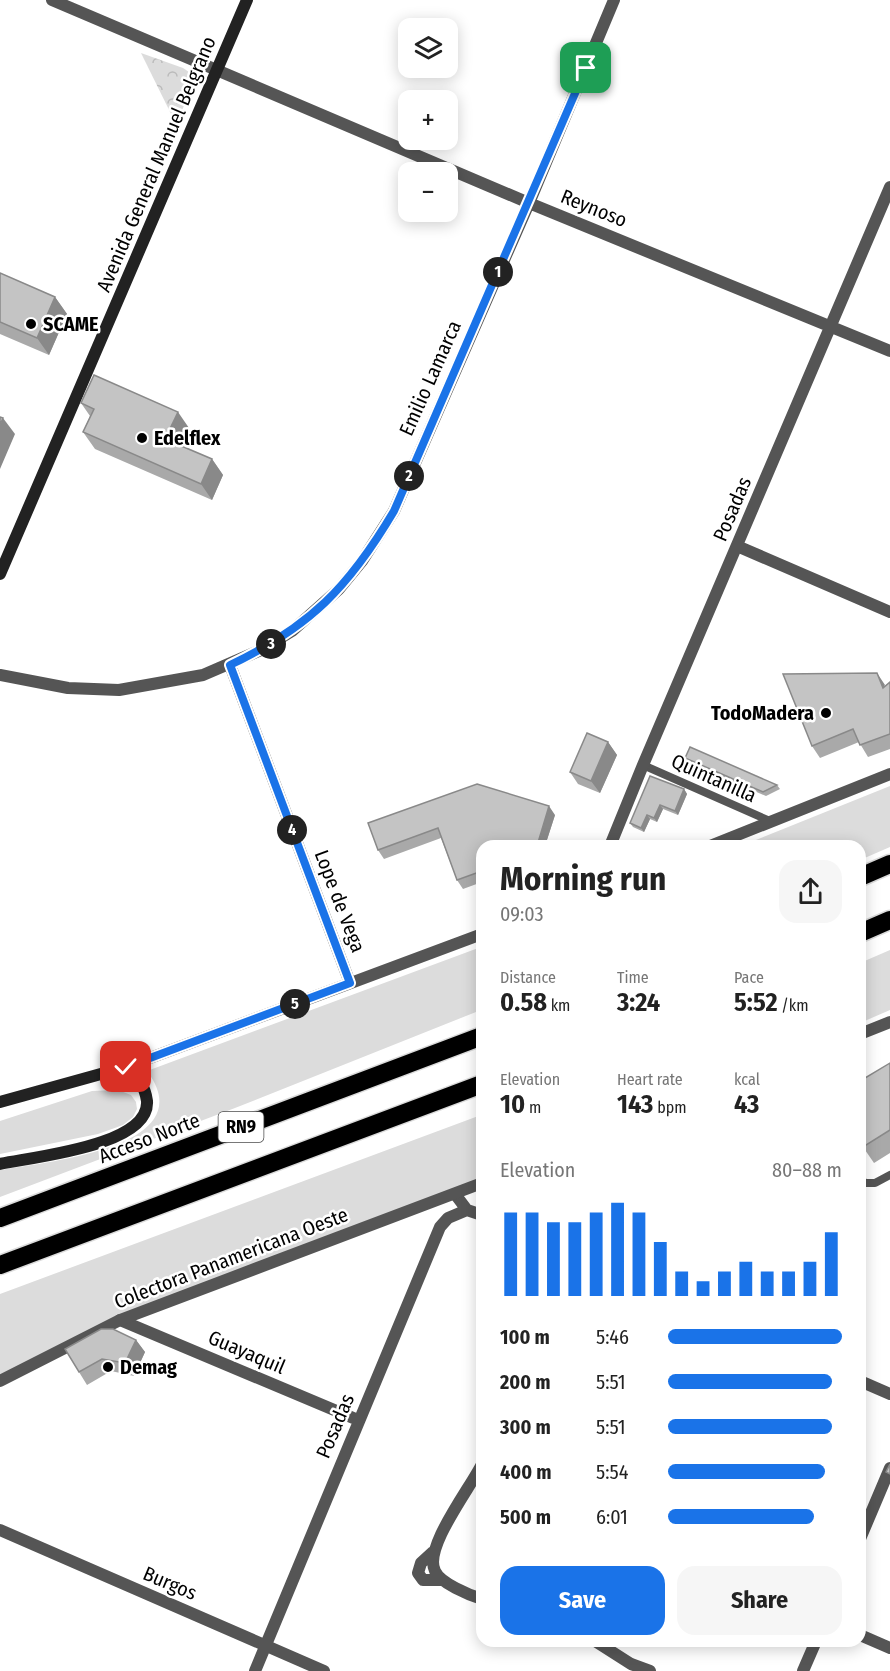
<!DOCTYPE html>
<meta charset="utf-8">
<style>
body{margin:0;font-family:"Fira Sans Condensed",sans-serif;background:#f6f6f6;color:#222;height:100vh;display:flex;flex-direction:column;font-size:22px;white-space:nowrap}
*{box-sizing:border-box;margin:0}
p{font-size:20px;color:#767676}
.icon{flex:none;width:33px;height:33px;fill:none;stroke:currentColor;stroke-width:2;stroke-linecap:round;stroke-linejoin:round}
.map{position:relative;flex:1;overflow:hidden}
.sheet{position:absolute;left:476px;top:840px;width:390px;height:807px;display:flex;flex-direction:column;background:#fff;border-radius:18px;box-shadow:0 3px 15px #0003}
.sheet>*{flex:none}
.fabs{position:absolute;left:398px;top:18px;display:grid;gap:12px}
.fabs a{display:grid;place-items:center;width:60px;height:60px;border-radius:12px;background:#fff;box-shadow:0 3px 15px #0003;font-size:30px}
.pin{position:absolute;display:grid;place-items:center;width:51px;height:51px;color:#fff;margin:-26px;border-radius:12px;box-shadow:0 3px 9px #0006}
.km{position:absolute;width:30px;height:30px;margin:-15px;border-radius:50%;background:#222;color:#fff;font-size:16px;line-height:30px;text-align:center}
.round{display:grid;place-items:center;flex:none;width:63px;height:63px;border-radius:18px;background:#f6f6f6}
.overview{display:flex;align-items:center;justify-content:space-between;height:102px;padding:0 24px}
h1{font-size:33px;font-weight:700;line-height:45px}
.figures{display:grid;grid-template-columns:repeat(3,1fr);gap:9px;height:102px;padding:6px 24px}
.figures div{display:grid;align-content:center}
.figures b{font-size:26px;font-weight:700}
.figures small{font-size:16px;font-weight:400}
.figures p{font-size:16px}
.chart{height:168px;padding:12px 24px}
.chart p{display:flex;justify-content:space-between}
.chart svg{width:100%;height:108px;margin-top:6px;stroke:#1a73e8;stroke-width:6}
.primary-button{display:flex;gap:12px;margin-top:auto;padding:12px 24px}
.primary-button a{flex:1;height:69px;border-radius:18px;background:#1a73e8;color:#fff;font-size:24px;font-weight:700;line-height:69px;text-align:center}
.primary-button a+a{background:#f6f6f6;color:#222}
ul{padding:0 24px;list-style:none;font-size:20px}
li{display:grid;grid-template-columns:96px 72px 1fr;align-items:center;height:45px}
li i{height:15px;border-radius:8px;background:#1a73e8}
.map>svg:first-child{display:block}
.grass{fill:#dcdcdc}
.park{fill:url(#park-crowns)}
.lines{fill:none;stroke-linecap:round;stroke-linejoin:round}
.motorway-casing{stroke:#dbdbdb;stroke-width:21}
.service{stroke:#555;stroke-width:8}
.minor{stroke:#555;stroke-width:12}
.tertiary{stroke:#555;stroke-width:12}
.secondary{stroke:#222;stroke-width:12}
.motorway{stroke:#000;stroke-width:18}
.wall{fill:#a9a9a9}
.shaded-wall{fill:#898989}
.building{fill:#c4c4c4;stroke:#898989;stroke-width:1.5}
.route-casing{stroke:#fff;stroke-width:12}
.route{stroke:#1a73e8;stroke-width:8}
.poi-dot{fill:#000;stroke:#fff;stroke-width:2}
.labels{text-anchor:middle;stroke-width:5;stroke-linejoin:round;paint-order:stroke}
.shield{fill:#fff;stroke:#4c4c4c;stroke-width:1.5}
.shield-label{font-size:18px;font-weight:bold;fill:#000}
.street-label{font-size:20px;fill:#000;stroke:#fff}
.poi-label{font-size:20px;font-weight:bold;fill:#000;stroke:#fff;text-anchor:start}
</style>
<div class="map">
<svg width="890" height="1671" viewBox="0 0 890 1671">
<defs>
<pattern id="park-crowns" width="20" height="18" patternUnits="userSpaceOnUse" patternTransform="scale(1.5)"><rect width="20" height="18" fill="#dcdcdc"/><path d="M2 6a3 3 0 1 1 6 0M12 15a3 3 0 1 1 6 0" fill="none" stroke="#bbb"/></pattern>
</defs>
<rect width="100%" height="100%" fill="#fff"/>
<!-- grass -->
<path class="grass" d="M 890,786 L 890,847 L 860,860 L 860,846 L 741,846 Z
M 481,947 L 481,1010 L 235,1108 L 0,1197 L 0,1170 C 43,1162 205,1148 147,1071 Z
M 890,950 L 890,1010 L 860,1023 L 860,963 Z
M 118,1090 L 131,1095 L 136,1102 L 137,1109 L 133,1117 L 123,1125 L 98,1134 L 0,1154 L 0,1121 L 92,1091 Z
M 481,1115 L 481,1178 L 119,1315 L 0,1377 L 0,1294 Z"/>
<!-- park -->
<path class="park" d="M 141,53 L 183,68 L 192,74 L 193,85 L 176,124 Z"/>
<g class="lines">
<defs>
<path id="motorway" d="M 860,877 L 890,864
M 860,933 L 890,920
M 0,1218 L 482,1036
M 0,1265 L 482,1084"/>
</defs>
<!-- motorway casing -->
<use href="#motorway" class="motorway-casing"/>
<!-- service -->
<path class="service" d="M 643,765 L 772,822
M 860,1178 L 865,1183 L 875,1183 L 890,1175"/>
<!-- minor -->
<path class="minor" d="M 52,0 L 529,203 L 890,351
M 737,546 L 890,612
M 230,665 L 350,983
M 0,675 L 68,688 L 119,690 L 203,675 L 261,650 L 292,631 L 339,589 L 362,561 L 394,511 L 529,203 L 614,0
M 610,846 L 643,765 L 890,187
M 455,1194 L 467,1210 L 482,1215
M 120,1320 L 358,1420
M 860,1381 L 890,1394
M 482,1464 C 471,1487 423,1548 435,1571 C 440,1583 469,1595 482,1599
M 0,1530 L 324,1671
M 860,1539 L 890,1468
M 433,1552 L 421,1563 L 418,1573 L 423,1580 L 441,1580
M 860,1635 L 890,1648
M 595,1641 L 631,1664 L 650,1671
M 255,1671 L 440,1227 L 448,1218 L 467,1210
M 803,1671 L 816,1641"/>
<!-- tertiary -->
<path class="tertiary" d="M 710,846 L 890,774
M 860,1034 L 890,1022
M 126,1067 L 482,934
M 0,1381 L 120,1320 L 482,1183"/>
<!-- secondary -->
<path class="secondary" d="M 0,574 L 247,0
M 0,1102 L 126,1067 C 138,1077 145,1086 147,1101 C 150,1146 32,1157 0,1164"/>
<!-- motorway -->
<use href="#motorway" class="motorway"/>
</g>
<!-- wall -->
<path class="wall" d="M 0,273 L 55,297 L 67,314 L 49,355 L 0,334 Z
M 81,403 L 189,428 L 181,446 L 212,459 L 223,475 L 212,500 L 95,449 L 83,432 L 90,416 Z
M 890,682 L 890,749 L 868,757 L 859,742 L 820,758 L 812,746 Z
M 608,742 L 617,755 L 600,793 L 578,784 L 570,772 Z
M 685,758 L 777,785 L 780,789 L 766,796 L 688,762 Z
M 684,789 L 687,794 L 678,815 L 663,809 L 657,822 L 650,819 L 644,832 L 633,827 L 630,823 Z
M 555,815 L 545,846 L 482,846 L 482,882 L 463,889 L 457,880 L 441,838 L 384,859 L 378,850 L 368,823 Z
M 890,1063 L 890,1153 L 874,1163 L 863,1147 Z
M 136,1340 L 145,1352 L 134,1376 L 111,1371 L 87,1385 L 79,1372 Z"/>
<!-- shaded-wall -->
<path class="shaded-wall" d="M 55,297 L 67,314 L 49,355 L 37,338 Z
M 178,412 L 189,428 L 177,455 L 165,439 Z
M 3,418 L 15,434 L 0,469 L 0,425 Z
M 212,459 L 223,475 L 212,500 L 201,484 Z
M 877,673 L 885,685 L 883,688 Z
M 608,742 L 617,755 L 600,793 L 591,781 Z
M 684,789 L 687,794 L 678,815 L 675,811 Z
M 660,805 L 663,809 L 657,822 L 654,818 Z
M 549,806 L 555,815 L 545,846 L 537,846 Z
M 647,815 L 650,819 L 644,832 L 641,828 Z
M 136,1340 L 145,1352 L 134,1376 L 125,1363 Z"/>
<!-- building -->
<path class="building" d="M 0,273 L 55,297 L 37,338 L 0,322 Z
M 94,375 L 178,412 L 165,439 L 212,459 L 201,484 L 83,432 L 94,409 L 81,403 Z
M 0,417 L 3,418 L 0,425 Z
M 877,673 L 883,688 L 890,682 L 890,734 L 860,745 L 853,729 L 812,746 L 783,674 Z
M 587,733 L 608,742 L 591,781 L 570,772 Z
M 690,747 L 777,785 L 763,792 L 685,758 Z
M 650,776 L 684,789 L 675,811 L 660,805 L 654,818 L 647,815 L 641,828 L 630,823 Z
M 477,784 L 549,806 L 537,846 L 482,846 L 482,871 L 457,880 L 438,828 L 378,850 L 368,823 Z
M 890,1063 L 890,1130 L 863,1147 L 860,1141 L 860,1081 Z
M 101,1329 L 113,1329 L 136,1340 L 125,1363 L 102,1359 L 79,1372 L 65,1349 Z
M 890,1464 L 890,1474 L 886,1472 Z"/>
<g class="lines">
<defs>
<path id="route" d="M 126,1067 L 350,983 L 230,665 C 310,627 349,587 394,511 L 586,68"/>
</defs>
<!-- route casing -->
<use href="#route" class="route-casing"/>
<!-- route -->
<use href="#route" class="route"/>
</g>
<!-- markers -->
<g class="poi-dot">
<circle cx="31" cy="324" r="6"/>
<circle cx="142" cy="438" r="6"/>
<circle cx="826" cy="713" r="6"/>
<circle cx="108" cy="1367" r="6"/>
</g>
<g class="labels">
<!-- shield labels -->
<rect class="shield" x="218.5" y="1112" width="45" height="30" rx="4.5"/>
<g class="shield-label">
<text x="241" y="1133">RN9</text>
</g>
<!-- street labels -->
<g class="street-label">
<text transform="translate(156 164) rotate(-67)" y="7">Avenida General Manuel Belgrano</text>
<text transform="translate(594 208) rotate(22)" y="7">Reynoso</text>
<text transform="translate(430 378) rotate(-66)" y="7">Emilio Lamarca</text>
<text transform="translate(732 509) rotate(-67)" y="7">Posadas</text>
<text transform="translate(714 778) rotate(24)" y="7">Quintanilla</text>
<text transform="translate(340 901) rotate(69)" y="7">Lope de Vega</text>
<text transform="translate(149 1138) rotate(-21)" y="7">Acceso Norte</text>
<text transform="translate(231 1258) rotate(-21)" y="7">Colectora Panamericana Oeste</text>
<text transform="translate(247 1352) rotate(23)" y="7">Guayaquil</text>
<text transform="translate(335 1426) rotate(-67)" y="7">Posadas</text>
<text transform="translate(170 1583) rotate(23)" y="7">Burgos</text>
</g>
<!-- poi labels -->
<g class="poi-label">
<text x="43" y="331">SCAME</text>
<text x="154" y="445">Edelflex</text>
<text x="814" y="720" text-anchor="end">TodoMadera</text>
<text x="120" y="1374">Demag</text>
</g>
</g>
</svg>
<div class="fabs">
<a><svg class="icon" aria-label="layers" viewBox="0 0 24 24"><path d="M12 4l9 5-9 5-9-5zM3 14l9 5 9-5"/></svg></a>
<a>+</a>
<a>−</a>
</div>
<div class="pin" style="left:586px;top:68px;background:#1e9e55"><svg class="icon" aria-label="arrive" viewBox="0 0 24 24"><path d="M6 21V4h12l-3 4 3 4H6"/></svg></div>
<div class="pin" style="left:126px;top:1067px;background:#d93025"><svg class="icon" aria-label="check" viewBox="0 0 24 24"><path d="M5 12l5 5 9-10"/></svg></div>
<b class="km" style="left:498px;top:272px">1</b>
<b class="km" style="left:409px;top:476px">2</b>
<b class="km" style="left:271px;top:644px">3</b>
<b class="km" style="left:292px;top:830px">4</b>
<b class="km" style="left:295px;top:1004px">5</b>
<section class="sheet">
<div class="overview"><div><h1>Morning run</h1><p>09:03</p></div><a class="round"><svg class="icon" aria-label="share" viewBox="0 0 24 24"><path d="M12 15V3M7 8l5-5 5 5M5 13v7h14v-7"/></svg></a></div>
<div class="figures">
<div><p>Distance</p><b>0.58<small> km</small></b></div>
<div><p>Time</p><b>3:24</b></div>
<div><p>Pace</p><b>5:52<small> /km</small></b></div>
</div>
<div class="figures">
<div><p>Elevation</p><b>10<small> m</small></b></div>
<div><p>Heart rate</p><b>143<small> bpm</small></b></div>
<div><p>kcal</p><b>43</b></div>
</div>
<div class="chart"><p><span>Elevation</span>80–88 m</p>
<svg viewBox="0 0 160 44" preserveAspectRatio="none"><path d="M5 44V10M15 44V10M25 44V14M35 44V14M45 44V10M55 44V6M65 44V10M75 44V22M85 44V34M95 44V38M105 44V34M115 44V30M125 44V34M135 44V34M145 44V30M155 44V18"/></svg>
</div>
<ul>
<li><b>100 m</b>5:46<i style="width:100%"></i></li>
<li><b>200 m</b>5:51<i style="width:94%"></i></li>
<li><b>300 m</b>5:51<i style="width:94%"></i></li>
<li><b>400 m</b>5:54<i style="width:90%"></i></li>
<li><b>500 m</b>6:01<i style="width:84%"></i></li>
</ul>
<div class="primary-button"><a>Save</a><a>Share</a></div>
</section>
</div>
